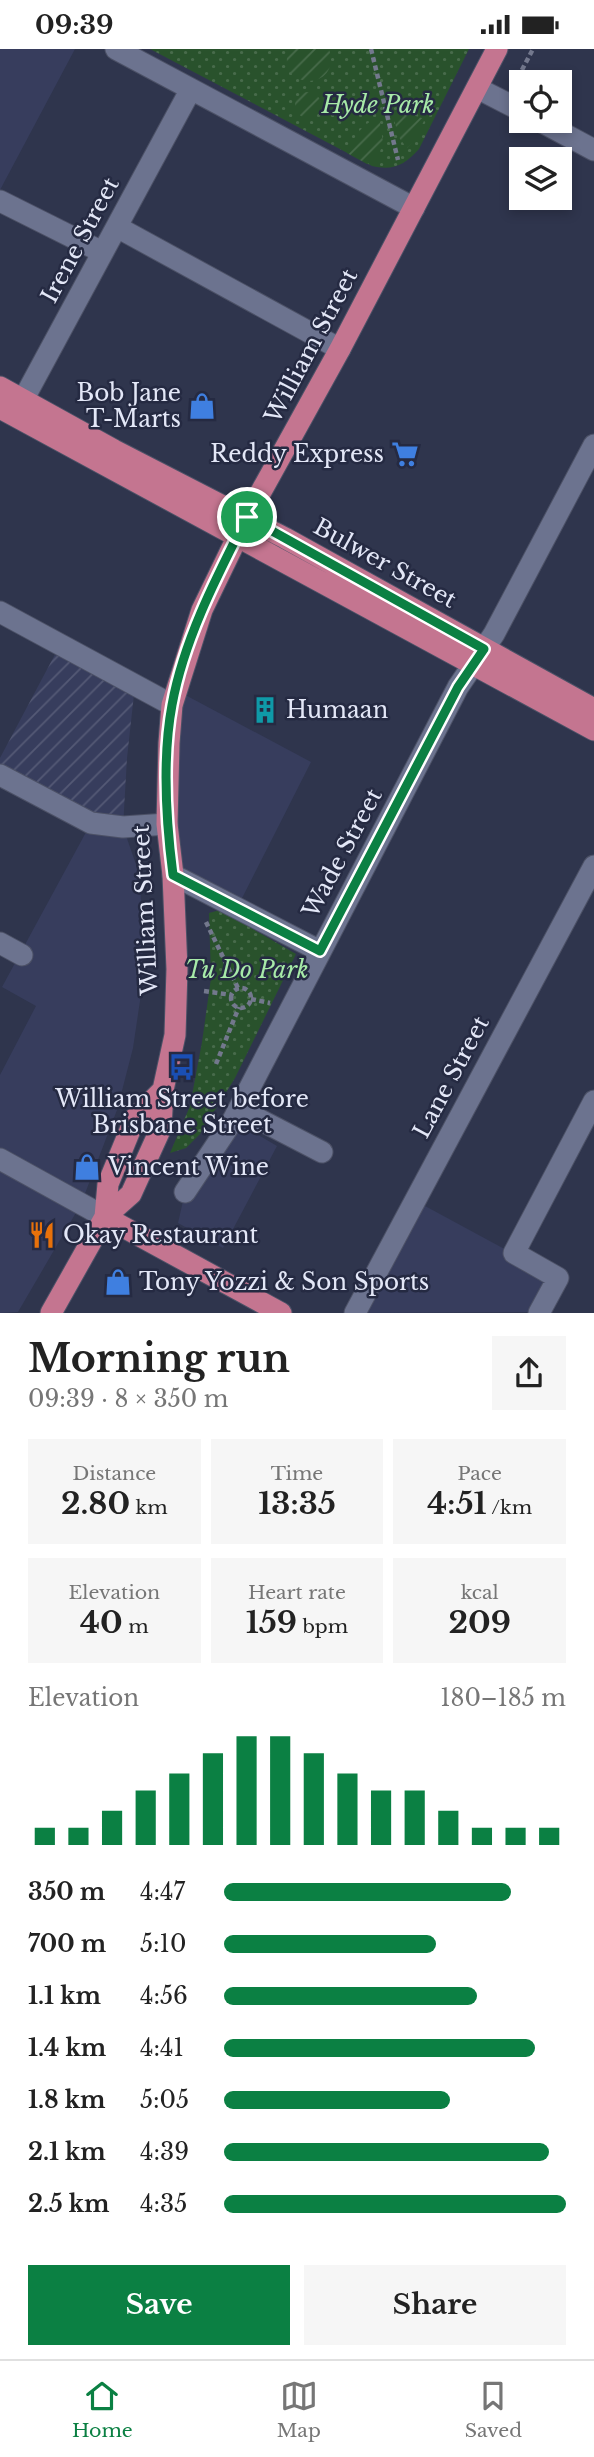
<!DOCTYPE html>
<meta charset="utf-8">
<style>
body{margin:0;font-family:"Libre Baskerville",serif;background:#f6f6f6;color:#222;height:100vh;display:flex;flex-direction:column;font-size:26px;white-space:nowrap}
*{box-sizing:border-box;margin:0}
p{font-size:23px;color:#767676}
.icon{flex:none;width:38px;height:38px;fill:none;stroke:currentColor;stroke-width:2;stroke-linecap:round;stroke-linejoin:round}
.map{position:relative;height:1264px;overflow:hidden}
.details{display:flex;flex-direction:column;background:#fff;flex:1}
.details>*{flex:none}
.fabs{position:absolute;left:509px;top:21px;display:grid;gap:14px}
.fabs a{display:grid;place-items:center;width:63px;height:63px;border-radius:0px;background:#fff;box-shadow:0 4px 10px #0003;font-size:35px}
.pin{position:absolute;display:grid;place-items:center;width:60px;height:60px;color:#fff;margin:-30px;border:4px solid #fff;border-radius:50%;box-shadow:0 2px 7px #0007}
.round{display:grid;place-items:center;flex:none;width:74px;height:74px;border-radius:0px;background:#f6f6f6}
.summary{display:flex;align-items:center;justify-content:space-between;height:119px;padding:0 28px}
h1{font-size:38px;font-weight:800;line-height:52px}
.metrics{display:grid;grid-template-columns:repeat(3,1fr);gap:10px;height:119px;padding:7px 28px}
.metrics div{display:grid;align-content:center;border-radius:0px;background:#f6f6f6;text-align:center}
.metrics b{font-size:30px;font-weight:800}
.metrics small{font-size:19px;font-weight:400}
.metrics p{font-size:19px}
.chart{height:196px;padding:14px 28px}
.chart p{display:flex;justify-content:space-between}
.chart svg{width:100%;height:126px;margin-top:7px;stroke:#0b8043;stroke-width:6}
.primary-button{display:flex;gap:14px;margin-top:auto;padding:14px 28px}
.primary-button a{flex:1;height:80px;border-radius:0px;background:#0b8043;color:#fff;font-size:28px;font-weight:800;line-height:80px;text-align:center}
.primary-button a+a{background:#f6f6f6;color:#222}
ul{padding:0 28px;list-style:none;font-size:23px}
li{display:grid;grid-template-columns:112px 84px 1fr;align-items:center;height:52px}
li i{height:18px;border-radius:9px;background:#0b8043}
.status{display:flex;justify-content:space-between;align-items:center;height:49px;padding:0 35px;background:#fff;direction:ltr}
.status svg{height:19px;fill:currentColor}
.tabs{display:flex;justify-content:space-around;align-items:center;height:98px;border-top:2px solid #e0e0e0;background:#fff;font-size:19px;color:#767676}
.tabs a{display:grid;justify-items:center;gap:4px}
.tabs .active{color:#0b8043}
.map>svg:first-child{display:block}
.built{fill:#373d5d}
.industrial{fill:url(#industrial-furrows)}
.grass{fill:url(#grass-dots)}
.garden{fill:url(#garden-furrows)}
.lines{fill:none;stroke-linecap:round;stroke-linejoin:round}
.minor-casing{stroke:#4c5166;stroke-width:23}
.major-casing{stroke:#4c5166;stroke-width:23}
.path{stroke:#73788d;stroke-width:4.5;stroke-dasharray:5 3.5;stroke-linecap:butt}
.minor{stroke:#6c738f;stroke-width:21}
.major{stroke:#c47590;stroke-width:21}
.route-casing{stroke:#fff;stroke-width:14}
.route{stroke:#0b8043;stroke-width:9}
.labels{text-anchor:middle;stroke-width:5;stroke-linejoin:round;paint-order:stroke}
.park-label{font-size:23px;font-style:italic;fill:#a7eaa8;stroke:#252a42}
.street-label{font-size:23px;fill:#e3e7f7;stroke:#252a42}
.poi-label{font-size:23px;fill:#e3e7f7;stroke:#252a42;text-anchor:start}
</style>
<div class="status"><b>09:39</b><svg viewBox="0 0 49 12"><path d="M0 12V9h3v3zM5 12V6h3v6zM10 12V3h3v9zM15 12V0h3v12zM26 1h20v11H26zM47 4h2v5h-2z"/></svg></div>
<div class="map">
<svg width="594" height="1264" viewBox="0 0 594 1264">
<defs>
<pattern id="industrial-furrows" width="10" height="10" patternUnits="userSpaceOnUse" patternTransform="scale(1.75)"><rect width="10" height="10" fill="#373d5d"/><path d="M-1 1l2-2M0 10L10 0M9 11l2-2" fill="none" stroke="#545975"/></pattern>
<pattern id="grass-dots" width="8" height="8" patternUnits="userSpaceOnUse" patternTransform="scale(1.75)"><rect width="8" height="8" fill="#29522c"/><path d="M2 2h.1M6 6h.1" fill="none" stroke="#486b4b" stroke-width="1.8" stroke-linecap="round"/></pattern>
<pattern id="garden-furrows" width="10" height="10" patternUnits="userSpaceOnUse" patternTransform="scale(1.75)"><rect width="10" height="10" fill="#29522c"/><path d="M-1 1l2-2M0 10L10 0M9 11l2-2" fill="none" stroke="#486b4b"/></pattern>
</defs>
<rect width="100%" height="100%" fill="#2f354d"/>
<!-- built -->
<path class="built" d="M 0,0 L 75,0 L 0,141 Z
M 176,641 L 311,713 L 237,859 L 173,826 Z
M 91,774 L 123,778 L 140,827 L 143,908 L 140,952 L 133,999 L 117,1061 L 81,1155 L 18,1263 L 0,1264 L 0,1026 L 36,957 L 2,938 Z
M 233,1071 L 277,1097 L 223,1199 L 178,1174 L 185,1143 Z
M 414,1151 L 558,1229 L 539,1263 L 355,1264 Z"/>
<!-- industrial -->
<path class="industrial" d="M 60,596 L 135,636 L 127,709 L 123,778 L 0,726 L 0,709 Z"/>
<!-- grass -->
<path class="grass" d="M 150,0 L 469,0 L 419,100 C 405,116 393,122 372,117 Z
M 220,861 L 296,905 L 235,1029 L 200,1085 L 186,1099 L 170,1104 L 190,1057 L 202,993 L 211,929 L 209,864 Z"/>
<!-- garden -->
<path class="garden" d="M 289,0 L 329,0 C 343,43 274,42 289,0 Z
M295 56a13 13 0 1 1 26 0a13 13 0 1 1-26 0Z
M 403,63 L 425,70 L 414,91 L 407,99 L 400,90 L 392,65 Z
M 379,68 L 383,93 L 378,109 L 367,115 L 347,104 C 354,87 362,75 379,68 Z"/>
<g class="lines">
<defs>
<path id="minor" d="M 116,0 L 414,159
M 477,39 L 522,62
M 540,72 L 594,101
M 0,152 L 102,203
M 117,178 L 340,300
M 16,364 L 191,40
M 0,563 L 172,656
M 0,726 L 91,774 L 123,778 L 167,775
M 173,826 L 320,902
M 0,894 L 22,906
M 239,1060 L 322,1103
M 0,1110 L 105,1168
M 185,1143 L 233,1071 L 458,638 L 494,585 L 594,396
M 355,1264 L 594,817
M 539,1264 L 558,1229 L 514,1204 L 594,1052"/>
<path id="major" d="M 0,338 L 114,401 L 285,489 L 594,660
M 0,359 L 594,681
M 105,1168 L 281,1264
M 105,1168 L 108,1135 L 135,1069 L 163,1041
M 51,1264 L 105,1168 L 131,1145 L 161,1079 L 163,1041 L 175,986 L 177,920 L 173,826 L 167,775 L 169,694 L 172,656 L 202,561 L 247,468 L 340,300 L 497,0"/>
</defs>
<!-- minor casing -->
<use href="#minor" class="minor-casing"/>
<!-- major casing -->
<use href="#major" class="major-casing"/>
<!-- path -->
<path class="path" d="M 371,0 L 398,111
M 514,36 L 533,0
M 206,873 L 238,939
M231 949a10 10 0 1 1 20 0a10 10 0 1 1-20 0Z
M 204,942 L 232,946
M 251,950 L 270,954
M 216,1015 L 239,958"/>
<!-- minor -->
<use href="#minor" class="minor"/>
<!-- major -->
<use href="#major" class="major"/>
</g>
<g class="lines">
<defs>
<path id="route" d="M 247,468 L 484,600 L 458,638 L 320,902 L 173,826 C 166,772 162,710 172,656 C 184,590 217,527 247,468 Z"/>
</defs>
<!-- route casing -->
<use href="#route" class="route-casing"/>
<!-- route -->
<use href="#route" class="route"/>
</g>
<!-- icons -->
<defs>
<symbol id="shop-bare" viewBox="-9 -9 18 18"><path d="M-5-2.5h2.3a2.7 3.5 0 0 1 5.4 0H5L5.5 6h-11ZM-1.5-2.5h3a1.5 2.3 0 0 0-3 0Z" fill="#3f7fe0" stroke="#252a42" stroke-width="2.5" paint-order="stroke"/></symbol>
<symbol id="supermarket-bare" viewBox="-9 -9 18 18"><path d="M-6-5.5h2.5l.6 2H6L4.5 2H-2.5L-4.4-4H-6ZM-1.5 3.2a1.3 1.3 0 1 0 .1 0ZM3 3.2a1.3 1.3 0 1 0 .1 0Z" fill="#3f7fe0" stroke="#252a42" stroke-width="2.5" paint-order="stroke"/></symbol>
<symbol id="building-bare" viewBox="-9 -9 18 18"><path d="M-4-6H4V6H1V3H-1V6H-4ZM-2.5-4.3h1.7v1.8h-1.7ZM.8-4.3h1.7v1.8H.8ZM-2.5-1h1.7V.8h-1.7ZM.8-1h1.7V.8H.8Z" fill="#0f9aa8" stroke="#252a42" stroke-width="2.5" paint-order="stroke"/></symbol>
<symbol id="bus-bare" viewBox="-9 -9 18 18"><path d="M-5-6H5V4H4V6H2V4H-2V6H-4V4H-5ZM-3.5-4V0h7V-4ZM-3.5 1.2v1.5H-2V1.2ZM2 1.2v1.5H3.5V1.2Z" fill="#1a4fb4" stroke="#252a42" stroke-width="2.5" paint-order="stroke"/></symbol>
<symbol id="restaurant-bare" viewBox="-9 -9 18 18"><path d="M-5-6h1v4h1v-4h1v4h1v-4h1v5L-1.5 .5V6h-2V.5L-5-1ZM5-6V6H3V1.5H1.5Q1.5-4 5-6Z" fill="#e8710a" stroke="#252a42" stroke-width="2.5" paint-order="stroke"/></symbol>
</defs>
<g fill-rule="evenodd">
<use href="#shop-bare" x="183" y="338" width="38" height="38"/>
<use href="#supermarket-bare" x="386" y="386" width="38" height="38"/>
<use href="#building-bare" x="246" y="642" width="38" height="38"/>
<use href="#bus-bare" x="163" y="999" width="38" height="38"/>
<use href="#shop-bare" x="68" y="1099" width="38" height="38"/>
<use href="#restaurant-bare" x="23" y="1167" width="38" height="38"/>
<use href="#shop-bare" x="99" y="1214" width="38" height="38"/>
</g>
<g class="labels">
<!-- park labels -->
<g class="park-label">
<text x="378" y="64">Hyde Park</text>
<text x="247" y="929">Tu Do Park</text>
</g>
<!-- street labels -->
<g class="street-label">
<text transform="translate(80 191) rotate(-62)" y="8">Irene Street</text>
<text transform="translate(311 297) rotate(-62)" y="8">William Street</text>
<text transform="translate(385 514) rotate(29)" y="8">Bulwer Street</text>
<text transform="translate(342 804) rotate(-62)" y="8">Wade Street</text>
<text transform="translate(145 861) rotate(-93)" y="8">William Street</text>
<text transform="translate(451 1028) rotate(-62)" y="8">Lane Street</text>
</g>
<!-- poi labels -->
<g class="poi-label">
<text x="181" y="352" text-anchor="end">Bob Jane<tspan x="181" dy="26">T-Marts</tspan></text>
<text x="384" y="413" text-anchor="end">Reddy Express</text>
<text x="286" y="669">Humaan</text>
<text x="182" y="1058" text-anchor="middle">William Street before<tspan x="182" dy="26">Brisbane Street</tspan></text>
<text x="108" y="1126">Vincent Wine</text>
<text x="63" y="1194">Okay Restaurant</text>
<text x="139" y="1241">Tony Yozzi &amp; Son Sports</text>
</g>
</g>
</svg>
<div class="fabs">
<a><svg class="icon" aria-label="locate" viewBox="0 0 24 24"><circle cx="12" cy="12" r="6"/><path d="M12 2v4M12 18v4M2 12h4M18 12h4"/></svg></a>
<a><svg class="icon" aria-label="layers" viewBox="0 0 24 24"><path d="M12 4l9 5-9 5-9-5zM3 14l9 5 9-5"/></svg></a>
</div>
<div class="pin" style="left:247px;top:468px;background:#1e9e55"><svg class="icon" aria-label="arrive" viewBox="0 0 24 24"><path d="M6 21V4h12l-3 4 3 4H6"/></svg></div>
</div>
<section class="details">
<div class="summary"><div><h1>Morning run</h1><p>09:39 · 8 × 350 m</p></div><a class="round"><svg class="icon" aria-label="share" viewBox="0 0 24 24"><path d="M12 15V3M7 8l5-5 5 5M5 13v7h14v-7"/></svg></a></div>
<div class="metrics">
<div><p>Distance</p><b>2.80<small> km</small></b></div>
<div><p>Time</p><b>13:35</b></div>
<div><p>Pace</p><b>4:51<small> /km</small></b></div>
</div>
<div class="metrics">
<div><p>Elevation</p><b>40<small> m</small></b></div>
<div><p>Heart rate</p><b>159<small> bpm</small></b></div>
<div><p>kcal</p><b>209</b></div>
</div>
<div class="chart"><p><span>Elevation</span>180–185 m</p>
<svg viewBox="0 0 160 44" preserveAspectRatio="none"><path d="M5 44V38M15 44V38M25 44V32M35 44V25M45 44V19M55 44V12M65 44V6M75 44V6M85 44V12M95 44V19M105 44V25M115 44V25M125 44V32M135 44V38M145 44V38M155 44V38"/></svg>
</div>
<ul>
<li><b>350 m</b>4:47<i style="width:84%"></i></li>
<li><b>700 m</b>5:10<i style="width:62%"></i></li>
<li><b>1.1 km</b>4:56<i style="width:74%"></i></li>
<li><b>1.4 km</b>4:41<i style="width:91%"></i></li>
<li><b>1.8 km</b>5:05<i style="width:66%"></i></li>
<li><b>2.1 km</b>4:39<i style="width:95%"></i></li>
<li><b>2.5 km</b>4:35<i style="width:100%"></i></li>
</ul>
<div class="primary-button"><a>Save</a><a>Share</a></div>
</section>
<nav class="tabs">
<a class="active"><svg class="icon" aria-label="home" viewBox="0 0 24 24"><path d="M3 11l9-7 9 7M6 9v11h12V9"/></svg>Home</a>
<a><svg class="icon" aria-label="map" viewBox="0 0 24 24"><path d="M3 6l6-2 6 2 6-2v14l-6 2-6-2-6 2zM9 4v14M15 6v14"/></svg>Map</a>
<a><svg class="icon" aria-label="saved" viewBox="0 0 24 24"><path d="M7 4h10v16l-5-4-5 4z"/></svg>Saved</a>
</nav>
